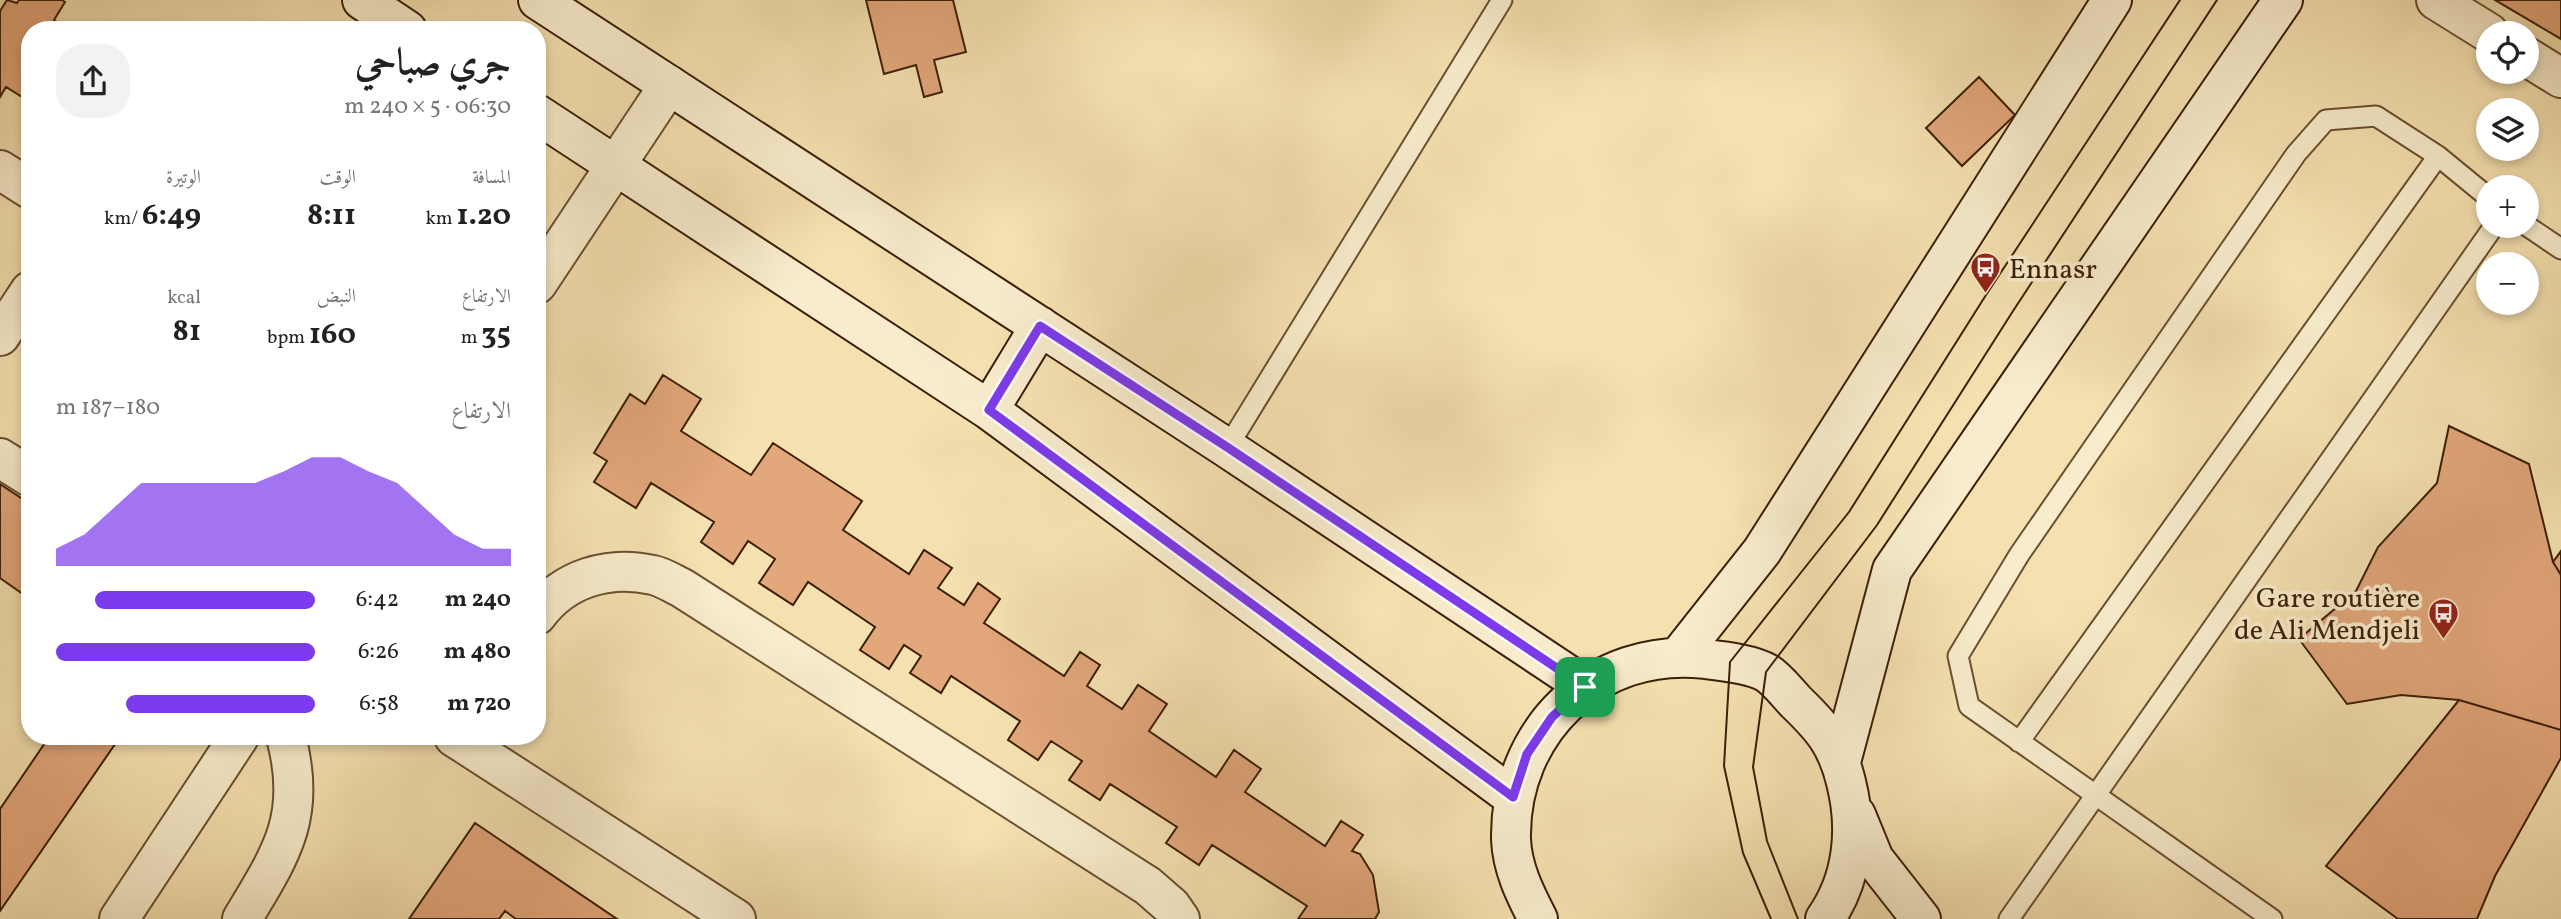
<!DOCTYPE html>
<html lang="ar">
<meta charset="utf-8">
<style>
body{margin:0;font-family:Vollkorn,Amiri,serif;background:#f2f2f2;color:#222;direction:rtl;height:100vh;display:flex;flex-direction:column;font-size:26px;white-space:nowrap}
*{box-sizing:border-box;margin:0}
p{font-size:23px;color:#767676}
.icon{flex:none;width:38px;height:38px;fill:none;stroke:currentColor;stroke-width:2;stroke-linecap:round;stroke-linejoin:round}
.map{position:relative;flex:1;overflow:hidden;direction:ltr}
.side{position:absolute;left:21px;top:21px;width:525px;height:724px;display:flex;flex-direction:column;background:#fff;border-radius:28px;box-shadow:0 4px 10px #0003;direction:rtl}
.side>*{flex:none}
.controls{position:absolute;left:2476px;top:21px;display:grid;gap:14px}
.controls a{display:grid;place-items:center;width:63px;height:63px;border-radius:50%;background:#fff;box-shadow:0 4px 10px #0003;font-size:35px}
.pin{position:absolute;display:grid;place-items:center;width:60px;height:60px;color:#fff;margin:-30px;border-radius:14px;box-shadow:0 4px 10px #0006}
.round{display:grid;place-items:center;flex:none;width:74px;height:74px;border-radius:28px;background:#f2f2f2}
.overview{display:flex;align-items:center;justify-content:space-between;height:119px;padding:0 35px}
h1{font-size:38px;font-weight:700;line-height:52px}
.stats{display:grid;grid-template-columns:repeat(3,1fr);gap:10px;height:119px;padding:7px 35px}
.stats div{display:grid;align-content:center}
.stats b{font-size:30px;font-weight:700}
.stats small{font-size:19px;font-weight:400}
.stats p{font-size:19px}
.chart{height:196px;padding:14px 35px}
.chart p{display:flex;justify-content:space-between}
.chart svg{width:100%;height:126px;margin-top:7px;fill:#7c3aed;opacity:.7}
ul{padding:0 35px;list-style:none;font-size:23px}
li{display:grid;grid-template-columns:112px 84px 1fr;align-items:center;height:52px}
li i{height:18px;border-radius:9px;background:#7c3aed}
.map>svg:first-child{display:block}
.building{fill:#e2a77b;stroke:#3c1e07;stroke-width:2}
.lines{fill:none;stroke-linecap:round;stroke-linejoin:round}
.lane-casing{stroke:#6a4f31;stroke-width:23}
.street-casing{stroke:#6a4f31;stroke-width:42}
.secondary-casing{stroke:#3c1e07;stroke-width:42}
.lane{stroke:#f8eccc;stroke-width:19}
.street{stroke:#f8eccc;stroke-width:38}
.secondary{stroke:#f8eccc;stroke-width:38}
.tram{stroke:#3c1e07;stroke-width:2}
.route-casing{stroke:#fff;stroke-width:14}
.route{stroke:#7c3aed;stroke-width:9}
.labels{text-anchor:middle;stroke-width:7;stroke-linejoin:round;paint-order:stroke}
.poi-label{font-size:28px;fill:#3c1e07;stroke:#f8eccc;text-anchor:start}
</style>
<div class="map">
<svg width="2561" height="919" viewBox="0 0 2561 919">
<rect width="100%" height="100%" fill="#f5e1b0"/>
<filter id="stains"><feTurbulence type="fractalNoise" baseFrequency=".00286" numOctaves="4"/><feColorMatrix values="0 0 0 0 .2 0 0 0 0 .09 0 0 0 0 .02 0 0 0 .5 -.17"/></filter>
<radialGradient id="worn" r=".72"><stop offset=".6" stop-color="#630" stop-opacity="0"/><stop offset="1" stop-color="#630" stop-opacity=".3"/></radialGradient>
<!-- building -->
<path class="building" d="M 7,0 L 17,3 L 19,0 L 62,0 L 65,2 L 54,20 L 70,30 L 30,30 L 30,102 L 6,87 L 0,97 L 0,11 Z
M 866,0 L 953,0 L 966,52 L 934,60 L 942,92 L 924,97 L 916,65 L 884,74 Z
M 2495,0 L 2561,0 L 2561,39 Z
M 1979,77 L 2015,115 L 1962,166 L 1926,128 Z
M 663,375 L 701,399 L 681,431 L 751,475 L 773,443 L 862,501 L 843,530 L 909,574 L 924,550 L 952,568 L 938,588 L 964,605 L 978,583 L 1000,599 L 984,623 L 1064,676 L 1080,652 L 1100,665 L 1087,686 L 1122,709 L 1138,685 L 1167,704 L 1149,731 L 1216,777 L 1234,750 L 1261,769 L 1245,792 L 1325,846 L 1341,821 L 1363,835 L 1352,851 L 1360,854 L 1373,875 L 1379,912 L 1375,919 L 1298,919 L 1307,906 L 1212,845 L 1199,865 L 1166,843 L 1177,827 L 1110,784 L 1100,800 L 1069,780 L 1082,761 L 1051,741 L 1038,760 L 1008,740 L 1020,721 L 951,676 L 941,693 L 910,673 L 921,656 L 904,645 L 889,669 L 860,650 L 875,627 L 808,582 L 793,605 L 759,583 L 775,559 L 748,541 L 733,564 L 701,542 L 714,522 L 651,483 L 636,508 L 594,482 L 607,461 L 594,453 L 630,394 L 645,404 Z
M 2449,426 L 2529,464 L 2553,562 L 2561,575 L 2561,730 L 2459,700 L 2401,695 L 2347,704 L 2299,639 L 2356,591 L 2378,547 L 2437,483 Z
M 0,484 L 30,504 L 30,599 L 0,578 Z
M 2561,551 L 2561,575 L 2553,562 Z
M 2459,700 L 2561,730 L 2561,758 L 2495,876 L 2477,919 L 2398,919 L 2326,866 Z
M 49,737 L 120,737 L 0,911 L 0,809 Z
M 475,823 L 617,919 L 516,919 L 505,911 L 499,919 L 409,919 Z"/>
<g class="lines">
<defs>
<path id="lane" d="M 2527,226 L 2561,249
M 1227,448 L 1502,0
M 2019,742 L 2438,156
M 2009,919 L 2494,226
M 2272,919 L 1969,706 L 1958,656 L 2019,555 L 2296,154 L 2326,120 L 2376,116 L 2438,156 L 2488,197"/>
<path id="street" d="M 2436,0 L 2489,33
M 2527,57 L 2561,78
M 0,170 L 30,189
M 537,284 L 669,85
M 0,336 L 30,291
M 0,458 L 30,477
M 537,615 C 564,578 609,565 653,575 C 663,577 673,584 682,588 L 1148,886 L 1171,906 L 1180,919
M 454,737 L 736,919
M 119,919 L 239,737
M 242,919 C 282,853 307,816 286,737"/>
<path id="secondary" d="M 362,0 L 407,30
M 538,0 L 1227,448 L 1585,686
M 537,114 L 989,410 L 1513,797
M 989,410 L 1040,326
M 1679,656 L 1762,551 L 2112,0
M 1841,762 L 1892,570 L 2283,0
M 1856,815 L 1874,859 L 1921,919
M 1538,919 C 1525,894 1512,868 1511,839 C 1509,731 1596,646 1705,659 C 1722,661 1752,664 1767,673 C 1778,680 1788,694 1797,703 C 1824,729 1837,745 1846,782 C 1858,829 1853,879 1825,919"/>
</defs>
<!-- lane casing -->
<use href="#lane" class="lane-casing"/>
<!-- street casing -->
<use href="#street" class="street-casing"/>
<!-- secondary casing -->
<use href="#secondary" class="secondary-casing"/>
<!-- lane -->
<use href="#lane" class="lane"/>
<!-- street -->
<use href="#street" class="street"/>
<!-- secondary -->
<use href="#secondary" class="secondary"/>
<!-- tram -->
<path class="tram" d="M 1771,919 L 1743,853 L 1724,766 L 1730,662 L 1849,512 L 1986,295 L 2180,0
M 1798,919 L 1767,841 L 1753,767 L 1766,672 L 1877,525 L 2013,311 L 2217,0"/>
</g>
<g class="lines">
<defs>
<path id="route" d="M 1040,326 L 1227,447 L 1585,687 L 1552,717 L 1527,754 L 1513,797 L 989,410 Z"/>
</defs>
<!-- route casing -->
<use href="#route" class="route-casing"/>
<!-- route -->
<use href="#route" class="route"/>
</g>
<!-- icons -->
<defs>
<symbol id="bus-pin" viewBox="-11 -11 22 30"><path d="M0 17L-7.5 6A9.5 9.5 0 1 1 7.5 6Z" fill="#8f2418" stroke="#f8eccc"/><path d="M-5-6H5V4H4V6H2V4H-2V6H-4V4H-5ZM-3.5-4V0h7V-4ZM-3.5 1.2v1.5H-2V1.2ZM2 1.2v1.5H3.5V1.2Z" fill="#fff"/></symbol>
</defs>
<g fill-rule="evenodd">
<use href="#bus-pin" x="1968" y="250" width="35" height="47"/>
<use href="#bus-pin" x="2426" y="596" width="35" height="47"/>
</g>
<g class="labels">
<!-- poi labels -->
<g class="poi-label">
<text x="2009" y="278">Ennasr</text>
<text x="2420" y="607" text-anchor="end">Gare routière<tspan x="2420" dy="32">de Ali Mendjeli</tspan></text>
</g>
</g>
<rect width="100%" height="100%" filter="url(#stains)"/>
<rect width="100%" height="100%" fill="url(#worn)"/>
</svg>
<div class="controls">
<a><svg class="icon" aria-label="locate" viewBox="0 0 24 24"><circle cx="12" cy="12" r="6"/><path d="M12 2v4M12 18v4M2 12h4M18 12h4"/></svg></a>
<a><svg class="icon" aria-label="layers" viewBox="0 0 24 24"><path d="M12 4l9 5-9 5-9-5zM3 14l9 5 9-5"/></svg></a>
<a>+</a>
<a>−</a>
</div>
<div class="pin" style="left:1585px;top:687px;background:#1e9e55"><svg class="icon" aria-label="arrive" viewBox="0 0 24 24"><path d="M6 21V4h12l-3 4 3 4H6"/></svg></div>
<section class="side">
<div class="overview"><div><h1>جري صباحي</h1><p>06:30 · 5 × 240 m</p></div><a class="round"><svg class="icon" aria-label="share" viewBox="0 0 24 24"><path d="M12 15V3M7 8l5-5 5 5M5 13v7h14v-7"/></svg></a></div>
<div class="stats">
<div><p>المسافة</p><b>1.20<small> km</small></b></div>
<div><p>الوقت</p><b>8:11</b></div>
<div><p>الوتيرة</p><b>6:49<small> /km</small></b></div>
</div>
<div class="stats">
<div><p>الارتفاع</p><b>35<small> m</small></b></div>
<div><p>النبض</p><b>160<small> bpm</small></b></div>
<div><p>kcal</p><b>81</b></div>
</div>
<div class="chart"><p><span>الارتفاع</span>180–187 m</p>
<svg viewBox="0 0 160 44" preserveAspectRatio="none"><path d="M0 44V38L10 33L20 24L30 15L40 15L50 15L60 15L70 15L80 11L90 6L100 6L110 11L120 15L130 24L140 33L150 38L160 38V44z"/></svg>
</div>
<ul>
<li><b>240 m</b>6:42<i style="width:85%"></i></li>
<li><b>480 m</b>6:26<i style="width:100%"></i></li>
<li><b>720 m</b>6:58<i style="width:73%"></i></li>
</ul>
</section>
</div>
